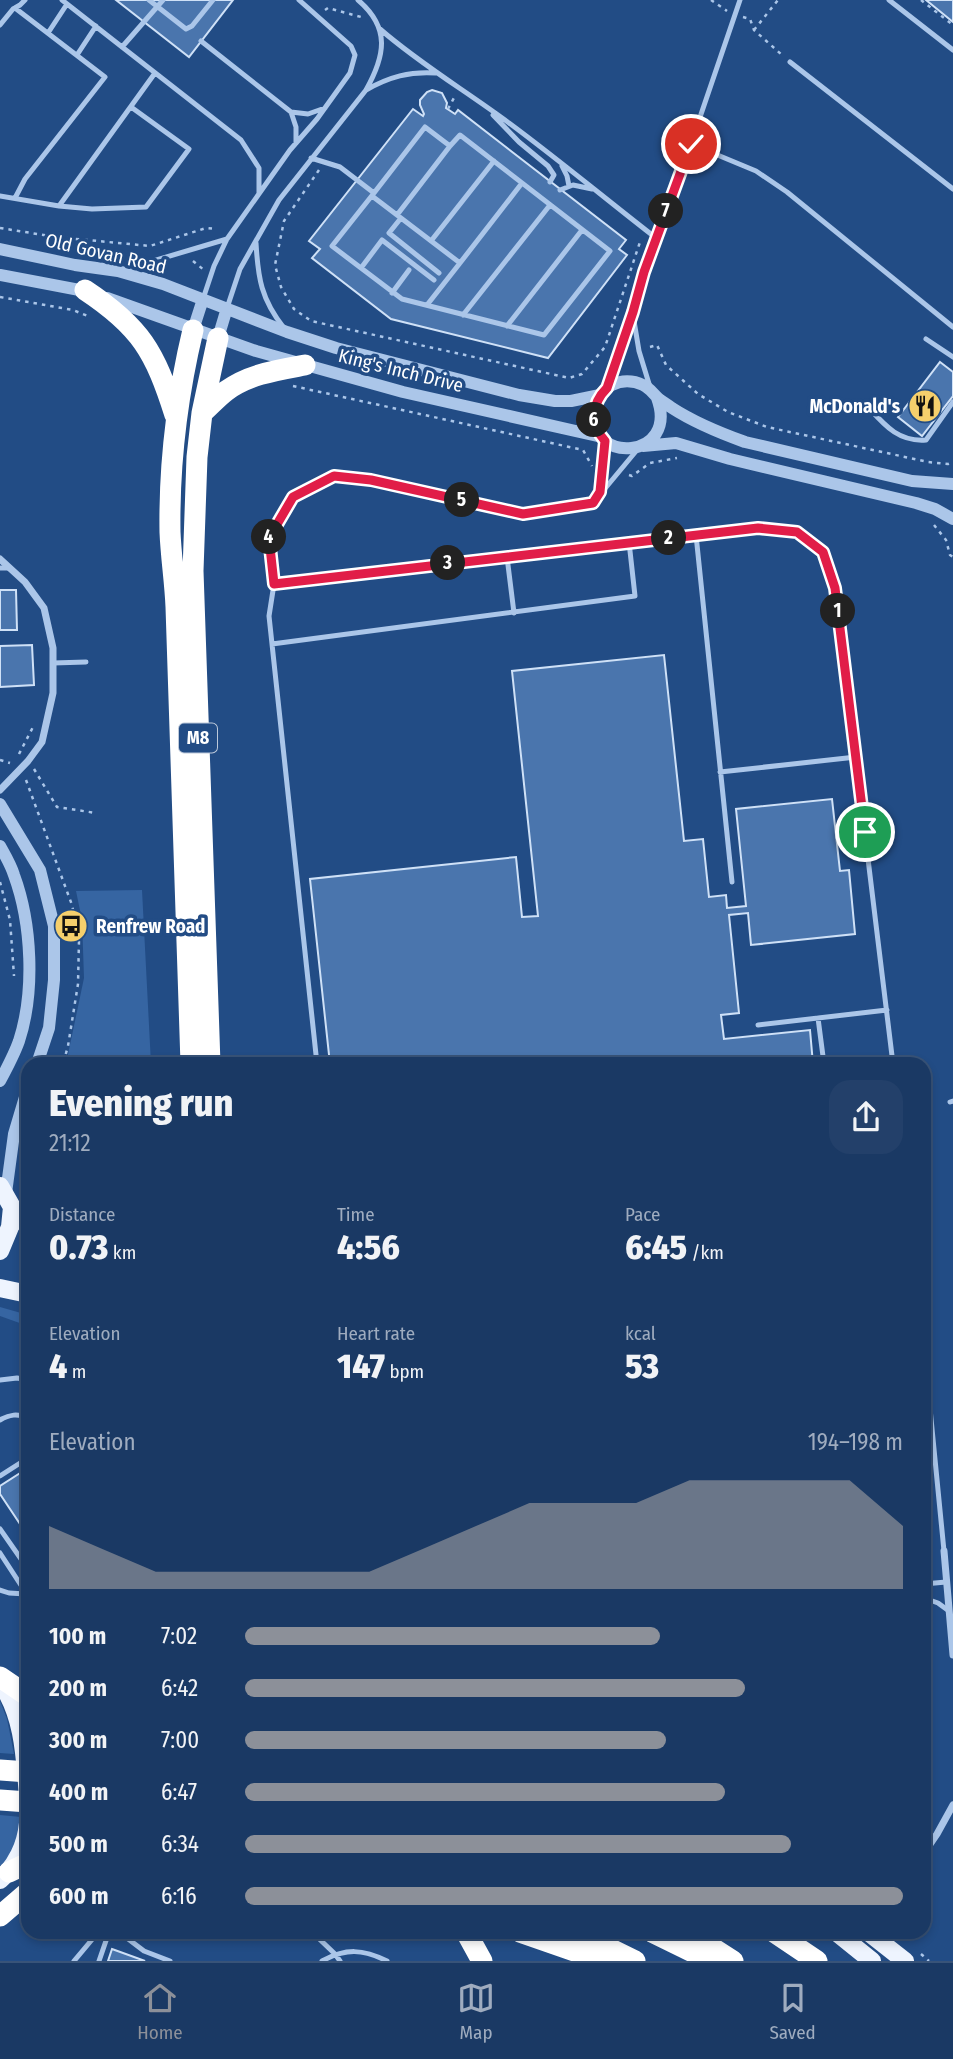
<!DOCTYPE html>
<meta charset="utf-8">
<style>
body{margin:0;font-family:"Fira Sans Condensed",sans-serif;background:#23406a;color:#f1f3f6;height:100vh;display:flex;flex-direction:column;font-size:26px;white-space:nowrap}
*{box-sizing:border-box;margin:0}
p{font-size:23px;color:#9facbf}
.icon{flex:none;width:38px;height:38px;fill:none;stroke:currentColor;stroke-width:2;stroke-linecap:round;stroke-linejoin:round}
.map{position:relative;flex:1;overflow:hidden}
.panel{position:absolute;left:21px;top:1057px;width:910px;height:882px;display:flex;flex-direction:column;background:#1a3964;border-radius:21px;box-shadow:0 4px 10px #0003,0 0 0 2px #385378}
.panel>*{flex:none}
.pin{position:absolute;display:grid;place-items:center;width:60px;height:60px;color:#fff;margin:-30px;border:4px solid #fff;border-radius:50%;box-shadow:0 2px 7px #0007}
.km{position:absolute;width:35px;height:35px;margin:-18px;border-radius:50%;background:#222;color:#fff;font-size:19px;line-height:35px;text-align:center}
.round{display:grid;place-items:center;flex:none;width:74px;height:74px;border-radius:21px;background:#23406a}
.summary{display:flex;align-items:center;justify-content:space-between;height:119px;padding:0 28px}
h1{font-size:38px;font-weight:800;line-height:52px}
.figures{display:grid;grid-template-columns:repeat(3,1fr);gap:10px;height:119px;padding:7px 28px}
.figures div{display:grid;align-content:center}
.figures b{font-size:35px;font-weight:800}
.figures small{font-size:19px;font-weight:400}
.figures p{font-size:19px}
.chart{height:196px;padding:14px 28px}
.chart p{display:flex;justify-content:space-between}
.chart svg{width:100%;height:126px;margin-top:7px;fill:#8c9099;opacity:.7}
ul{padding:0 28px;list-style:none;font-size:23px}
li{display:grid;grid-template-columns:112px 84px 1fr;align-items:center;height:52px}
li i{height:18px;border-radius:9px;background:#8c9099}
.tab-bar{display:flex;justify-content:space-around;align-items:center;height:98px;border-top:2px solid #385378;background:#1a3964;font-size:19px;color:#9facbf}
.tab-bar a{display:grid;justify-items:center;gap:4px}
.tab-bar .current{color:#8c9099}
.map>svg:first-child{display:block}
.green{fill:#3665a2}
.building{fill:#4a75ad;stroke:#cfe1f7;stroke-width:2}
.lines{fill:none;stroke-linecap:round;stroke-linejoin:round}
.path{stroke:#abc6e9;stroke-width:2.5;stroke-dasharray:3.5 5;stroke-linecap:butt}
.service{stroke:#abc6e9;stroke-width:5}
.minor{stroke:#abc6e9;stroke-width:7}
.tertiary{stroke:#abc6e9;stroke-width:12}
.primary{stroke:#eef4fe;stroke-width:18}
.motorway{stroke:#fff;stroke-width:21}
.motorway-bridge{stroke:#fff;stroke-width:21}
.route-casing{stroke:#fff;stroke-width:14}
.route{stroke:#e11d48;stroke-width:9}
.labels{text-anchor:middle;stroke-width:7;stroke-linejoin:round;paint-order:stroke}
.shield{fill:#224c85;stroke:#bdc9da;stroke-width:2}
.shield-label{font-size:18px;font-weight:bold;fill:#fff}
.street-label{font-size:19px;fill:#fff;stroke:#224c85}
.poi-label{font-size:19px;font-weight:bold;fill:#fff;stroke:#224c85;text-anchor:end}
</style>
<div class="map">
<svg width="953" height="1961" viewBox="0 0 953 1961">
<rect width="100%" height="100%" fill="#224c85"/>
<!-- green -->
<path class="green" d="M 142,890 L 151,1064 L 66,1064 L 84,978 L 82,920 L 76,891 Z
M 0,1307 L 28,1315 L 28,1326 L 0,1316 Z
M 0,1701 L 7,1719 L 14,1754 L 0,1753 Z
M 0,1815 L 21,1817 C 18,1841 18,1848 0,1866 Z"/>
<!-- building -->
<path class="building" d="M 116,0 L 233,0 L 189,57 Z
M 926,0 L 953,0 L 953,22 Z
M 432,90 L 442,93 L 447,103 L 446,108 L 455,114 L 458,110 L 626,240 L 619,249 L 627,255 L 548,358 L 391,319 L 312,258 L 320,249 L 309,241 L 413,109 L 423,116 L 424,114 L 420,105 L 420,100 L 427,92 Z
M 940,362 L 953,372 L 953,396 L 922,436 L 898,417 Z
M 0,590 L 16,590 L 17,630 L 0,630 Z
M 32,645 L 34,685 L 0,687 L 0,646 Z
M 664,655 L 684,841 L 703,839 L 709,897 L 726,895 L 727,908 L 746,906 L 736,809 L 832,799 L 840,871 L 849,870 L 855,934 L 751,945 L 748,913 L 729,915 L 739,1013 L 721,1015 L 724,1039 L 810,1030 L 813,1064 L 330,1064 L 310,879 L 516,857 L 522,917 L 538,916 L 512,671 Z
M 28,1468 L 28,1536 L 0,1494 L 0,1486 Z
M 112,1949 L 145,1961 L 108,1961 Z"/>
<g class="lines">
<!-- path -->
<path class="path" d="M 711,0 L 727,11
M 921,0 L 953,25
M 325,10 L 328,8 L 361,17
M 743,17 L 750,19 L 754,30 L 782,55
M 754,30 L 778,0
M 448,109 L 455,96
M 319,170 L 284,221 L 275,265 L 281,287 L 294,309 L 311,321 L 569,378 L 582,374 L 605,347 L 641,239
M 0,228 L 56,237 L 150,246 L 206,228 L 216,229
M 193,261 L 204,270
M 0,297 L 73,310 L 90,317
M 650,347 L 657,345 L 666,365 L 698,394 L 728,412 L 767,427 L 928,462 L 948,464 L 953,462
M 293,386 L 583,450 L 592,466
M 629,475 L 632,476 L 650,463 L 677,458
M 934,525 L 946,540 L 950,555 L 953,557
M 19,754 L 33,727
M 0,760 L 10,763
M 34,769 L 57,807 L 96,813
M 26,780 L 72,905 L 79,940 L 78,984 L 68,1046 L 63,1064
M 0,882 L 10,920 L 14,976
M 921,1954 L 929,1961"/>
<!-- service -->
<path class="service" d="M 62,0 L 241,140 L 259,168 L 259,193
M 149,0 L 186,29 L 192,26 L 213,0
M 889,0 L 953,50
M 15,8 L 105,77 L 25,179 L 15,198
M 0,25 L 13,9 L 20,5 L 25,0
M 380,29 C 420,64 466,91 509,123 C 559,160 607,200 656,238
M 48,33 L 67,4
M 201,41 L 291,112 L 308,114 L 325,108
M 122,47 L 163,0
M 77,55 L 96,26
M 790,62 L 953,189
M 366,90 C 389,77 410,71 436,73
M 291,112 L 296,127 L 296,143
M 493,115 L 519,142 L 548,166 L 554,175 L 550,182
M 691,144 L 756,171 L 787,192 L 953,327
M 311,158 L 340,167 L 374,193 L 332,246 L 361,268 L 382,240 L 434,280
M 562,166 L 567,176 L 569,186
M 560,190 L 573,185 L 592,189
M 0,196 L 59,206 L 155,73
M 372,196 L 397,215 L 450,146 L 425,127 L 374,193
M 59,206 L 92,209 L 146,207 L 189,149 L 131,107
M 397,215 L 460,263 L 427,305
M 401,218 L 389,233 L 439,273
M 431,241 L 494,161
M 256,243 C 258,278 261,299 284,328
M 460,263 L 522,183
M 361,268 L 402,299 L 544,335 L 610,251 L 460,135 L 450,146
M 126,269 L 227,239
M 392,293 L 409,270
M 203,299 L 214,266 L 227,239 L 290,150 L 317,119 L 350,73 L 355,55 L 351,46 L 299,0
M 227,308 L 240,269 L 279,200 L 366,90 C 385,56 391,28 358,0
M 463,315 L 550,205
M 633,315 L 639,351 L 650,387
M 507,326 L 582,230
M 926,339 L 953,357
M 608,385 L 644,272 L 682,170 L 740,0
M 870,409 C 886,427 900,442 926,440 L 953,402
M 600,492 L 605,443
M 696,535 L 732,882
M 507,557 L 514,613
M 0,568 L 8,568
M 274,584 L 269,538 L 293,497 L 334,476 L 371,480 L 523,514 L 593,503 L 637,450
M 272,644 L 635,596 L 629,542
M 53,663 L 86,662
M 720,772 L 856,757
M 818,1018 L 824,1064
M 758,1025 L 887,1010
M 317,1064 L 269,616 L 274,584 L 758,528 L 797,532 L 823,552 L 835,588 L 893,1064
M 950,1102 L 953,1101
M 924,1347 L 944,1551
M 0,1380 L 17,1378 L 28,1380
M 0,1420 C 10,1414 17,1414 28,1417
M 0,1476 L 28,1458
M 0,1529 L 28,1569
M 0,1553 L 28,1596
M 924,1584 L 946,1582
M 0,1590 L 9,1593 L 26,1594
M 924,1598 L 938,1603 L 949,1611
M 119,1932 L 144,1951 L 170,1961
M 312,1932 L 335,1954 L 340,1961
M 74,1961 L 95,1936 L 103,1932
M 99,1961 L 109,1932
M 322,1961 C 346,1948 363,1949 387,1961"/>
<!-- minor -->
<path class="minor" d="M 0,559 L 25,582 L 44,608 L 53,648 L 53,693 L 42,742 L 28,761 L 0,790
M 944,1551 L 953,1655
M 924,1853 L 937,1834 L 953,1805"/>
<!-- tertiary -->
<path class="tertiary" d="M 0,249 L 75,265 L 118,271 L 163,284 L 287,332 L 336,348 L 519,395 L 555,401 L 571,401 L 600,395
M 0,275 L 90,292
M 107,298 L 256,351 L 403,392 L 602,437
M 193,330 L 203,299
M 218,338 L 227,308
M 657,398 C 680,460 587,465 594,411 C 595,400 602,390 612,385 C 621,380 633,380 643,385 C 650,388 653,394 659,399 C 663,402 668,405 672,408 C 695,423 720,433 745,442 L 912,481 L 953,484
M 643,446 L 676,443 L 730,459 L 916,503 L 935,509 L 953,519
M 0,804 L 40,870 L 54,926 L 54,980 L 49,1028 L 37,1064
M 0,846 C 5,855 11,865 14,875 C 32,924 35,992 19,1041 C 14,1055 7,1068 0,1081
M 6,1193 L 14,1134 L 28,1087"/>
<!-- primary -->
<path class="primary" d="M 0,1186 L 12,1207 L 28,1227
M 0,1251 L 10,1227 L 12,1207
M 0,1288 L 28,1294
M 0,1682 C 24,1715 25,1758 28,1798
M 0,1880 C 16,1866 26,1845 28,1823
M 836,1932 L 872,1961
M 868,1932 L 905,1961"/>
<!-- motorway -->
<path class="motorway" d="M 85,290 C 141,327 155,352 175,415
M 202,413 C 210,406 218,397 226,391 C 249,374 278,370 305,365
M 191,1064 L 176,607 C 175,582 171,557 170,532 C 169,464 177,397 193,330
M 210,1064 L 193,571 L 197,457 L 202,413 L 218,338
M 0,1677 L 28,1696
M 0,1800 L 28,1802
M 9,1872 L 28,1863
M 0,1916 L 28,1892
M 466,1932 L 482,1961
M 520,1932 L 603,1961
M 576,1932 L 635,1961
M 652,1932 L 711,1961
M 688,1932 L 733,1961
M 774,1932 L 817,1961"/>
<!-- motorway-bridge -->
<path class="motorway-bridge" d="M 0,1770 L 28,1772"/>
</g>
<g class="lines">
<defs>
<path id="route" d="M 691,144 L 644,272 L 633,312 L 607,388 C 591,404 590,424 605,441 L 600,492 L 593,503 L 523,514 L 371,480 L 334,476 L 293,497 L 269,538 L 274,584 L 758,528 L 797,532 L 823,552 L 835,588 L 865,832"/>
</defs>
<!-- route casing -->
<use href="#route" class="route-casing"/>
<!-- route -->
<use href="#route" class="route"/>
</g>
<!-- icons -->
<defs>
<symbol id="restaurant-disc" viewBox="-11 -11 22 22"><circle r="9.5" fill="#f5cf6c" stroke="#224c85"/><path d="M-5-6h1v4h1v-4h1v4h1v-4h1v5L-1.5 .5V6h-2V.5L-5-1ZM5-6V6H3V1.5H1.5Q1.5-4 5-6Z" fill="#111"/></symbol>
<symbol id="bus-disc" viewBox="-11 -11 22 22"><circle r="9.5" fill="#f5cf6c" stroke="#224c85"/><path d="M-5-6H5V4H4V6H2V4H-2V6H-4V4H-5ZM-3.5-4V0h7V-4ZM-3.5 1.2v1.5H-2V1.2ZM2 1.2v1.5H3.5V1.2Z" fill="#111"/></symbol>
</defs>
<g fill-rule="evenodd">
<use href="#restaurant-disc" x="906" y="387" width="38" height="38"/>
<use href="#bus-disc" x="52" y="907" width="38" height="38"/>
</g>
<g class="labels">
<!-- shield labels -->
<rect class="shield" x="179" y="723.5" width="38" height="29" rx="5"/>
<g class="shield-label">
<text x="198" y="744">M8</text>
</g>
<!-- street labels -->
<g class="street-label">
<text transform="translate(106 253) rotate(13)" y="7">Old Govan Road</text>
<text transform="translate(401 370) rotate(14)" y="7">King's Inch Drive</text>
</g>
<!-- poi labels -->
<g class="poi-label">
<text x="900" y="413">McDonald's</text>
<text x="96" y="933" text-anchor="start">Renfrew Road</text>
</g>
</g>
</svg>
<div class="pin" style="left:865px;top:832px;background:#1e9e55"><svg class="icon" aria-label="arrive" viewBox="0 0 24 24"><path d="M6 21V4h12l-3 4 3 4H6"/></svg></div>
<div class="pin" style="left:691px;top:144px;background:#d93025"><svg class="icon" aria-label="check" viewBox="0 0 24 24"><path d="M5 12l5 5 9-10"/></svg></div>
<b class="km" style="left:838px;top:611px">1</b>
<b class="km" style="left:669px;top:538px">2</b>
<b class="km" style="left:448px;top:563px">3</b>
<b class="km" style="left:269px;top:537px">4</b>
<b class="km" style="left:462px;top:500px">5</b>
<b class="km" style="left:594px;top:420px">6</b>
<b class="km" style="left:666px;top:211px">7</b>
<section class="panel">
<div class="summary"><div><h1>Evening run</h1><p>21:12</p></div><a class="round"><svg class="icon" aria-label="share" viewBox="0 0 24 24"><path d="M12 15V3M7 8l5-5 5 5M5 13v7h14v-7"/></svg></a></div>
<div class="figures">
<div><p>Distance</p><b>0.73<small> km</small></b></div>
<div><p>Time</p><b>4:56</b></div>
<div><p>Pace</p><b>6:45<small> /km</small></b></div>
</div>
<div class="figures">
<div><p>Elevation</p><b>4<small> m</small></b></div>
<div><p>Heart rate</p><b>147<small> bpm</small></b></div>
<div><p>kcal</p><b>53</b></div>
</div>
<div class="chart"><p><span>Elevation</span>194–198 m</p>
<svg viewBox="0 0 160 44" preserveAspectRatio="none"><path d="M0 44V22L10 30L20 38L30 38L40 38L50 38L60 38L70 30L80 22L90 14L100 14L110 14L120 6L130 6L140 6L150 6L160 22V44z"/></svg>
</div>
<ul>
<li><b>100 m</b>7:02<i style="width:63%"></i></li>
<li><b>200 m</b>6:42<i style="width:76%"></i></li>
<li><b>300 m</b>7:00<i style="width:64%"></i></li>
<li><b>400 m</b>6:47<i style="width:73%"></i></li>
<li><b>500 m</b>6:34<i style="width:83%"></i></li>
<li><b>600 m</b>6:16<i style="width:100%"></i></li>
</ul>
</section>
</div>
<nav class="tab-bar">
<a class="current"><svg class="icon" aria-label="home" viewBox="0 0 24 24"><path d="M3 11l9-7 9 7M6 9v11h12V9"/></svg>Home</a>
<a><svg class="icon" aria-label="map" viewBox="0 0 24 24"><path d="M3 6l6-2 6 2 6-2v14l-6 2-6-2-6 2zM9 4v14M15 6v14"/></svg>Map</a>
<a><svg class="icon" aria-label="saved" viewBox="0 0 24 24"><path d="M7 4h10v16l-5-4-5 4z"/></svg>Saved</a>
</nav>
